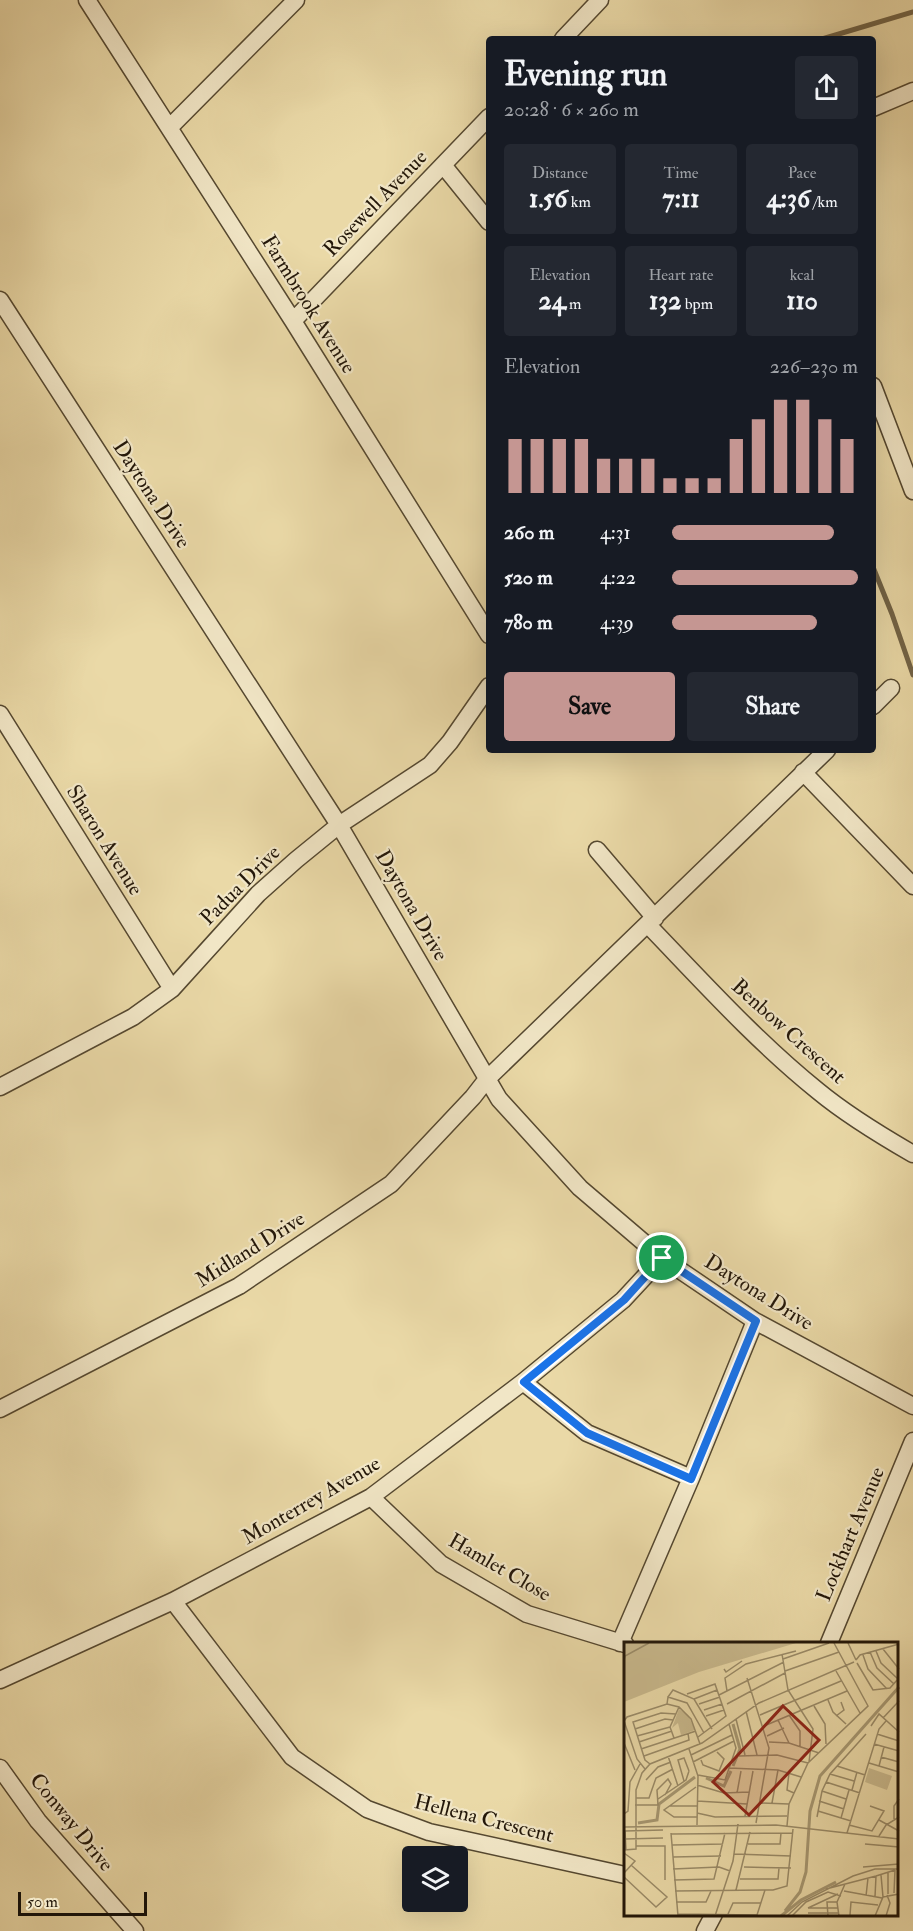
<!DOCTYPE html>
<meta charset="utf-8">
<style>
body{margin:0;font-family:"IM FELL Double Pica",serif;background:#242831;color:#f1f3f6;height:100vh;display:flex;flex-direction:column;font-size:22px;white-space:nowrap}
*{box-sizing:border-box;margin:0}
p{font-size:20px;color:#9ea1a6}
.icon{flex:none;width:33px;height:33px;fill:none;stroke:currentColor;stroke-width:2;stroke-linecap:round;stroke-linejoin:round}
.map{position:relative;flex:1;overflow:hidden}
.sheet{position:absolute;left:486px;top:36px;width:390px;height:717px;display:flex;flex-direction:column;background:#171b24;border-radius:6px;box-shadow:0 6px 24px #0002}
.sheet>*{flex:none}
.buttons{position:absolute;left:402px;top:1846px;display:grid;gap:12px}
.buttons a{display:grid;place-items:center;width:66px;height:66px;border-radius:6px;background:#171b24;box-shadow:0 6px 24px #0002;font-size:30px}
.scale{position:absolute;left:18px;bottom:15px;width:129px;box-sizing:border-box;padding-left:6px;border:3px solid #231709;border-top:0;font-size:16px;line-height:21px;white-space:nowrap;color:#231709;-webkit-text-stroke:4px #f1e6c6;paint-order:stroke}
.pin{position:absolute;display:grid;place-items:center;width:51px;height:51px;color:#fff;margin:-26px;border:3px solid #fff;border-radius:50%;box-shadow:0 2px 6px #0007}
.round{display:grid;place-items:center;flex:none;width:63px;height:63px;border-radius:6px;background:#242831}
.headline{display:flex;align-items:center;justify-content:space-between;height:102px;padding:0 18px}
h1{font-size:33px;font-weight:700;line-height:45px}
.figures{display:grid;grid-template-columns:repeat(3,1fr);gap:9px;height:102px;padding:6px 18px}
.figures div{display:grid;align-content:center;border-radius:6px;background:#242831;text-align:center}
.figures b{font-size:26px;font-weight:700}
.figures small{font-size:16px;font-weight:400}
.figures p{font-size:16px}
.chart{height:168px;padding:12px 18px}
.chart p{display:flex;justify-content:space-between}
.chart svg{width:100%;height:108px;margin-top:6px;stroke:#c59692;stroke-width:6}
.cta{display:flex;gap:12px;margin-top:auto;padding:12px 18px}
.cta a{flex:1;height:69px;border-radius:6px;background:#c59692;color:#111;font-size:24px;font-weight:700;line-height:69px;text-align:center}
.cta a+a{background:#242831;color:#f1f3f6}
ul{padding:0 18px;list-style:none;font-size:20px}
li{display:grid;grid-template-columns:96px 72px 1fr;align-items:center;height:45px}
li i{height:15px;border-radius:8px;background:#c59692}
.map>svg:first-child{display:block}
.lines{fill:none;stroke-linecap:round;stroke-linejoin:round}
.stream{stroke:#726447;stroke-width:5}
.street-casing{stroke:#554830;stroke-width:19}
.street{stroke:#f1e6c6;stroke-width:16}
.route-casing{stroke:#fff;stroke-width:12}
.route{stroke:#1a73e8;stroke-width:8}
.labels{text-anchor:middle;stroke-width:4.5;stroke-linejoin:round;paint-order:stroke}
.street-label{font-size:21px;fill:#231709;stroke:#f1e6c6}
.inset-river{fill:none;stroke:#a69771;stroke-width:3}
.inset-road{fill:none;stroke:#9a8b68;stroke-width:1.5}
.view{fill:#8f2418;fill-opacity:0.15;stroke:#8f2418;stroke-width:3}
.inset-edge{fill:none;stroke:#231709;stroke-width:3}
</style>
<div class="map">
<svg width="913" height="1931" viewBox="0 0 913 1931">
<rect width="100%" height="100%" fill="#ead9a7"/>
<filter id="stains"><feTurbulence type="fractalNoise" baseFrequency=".00333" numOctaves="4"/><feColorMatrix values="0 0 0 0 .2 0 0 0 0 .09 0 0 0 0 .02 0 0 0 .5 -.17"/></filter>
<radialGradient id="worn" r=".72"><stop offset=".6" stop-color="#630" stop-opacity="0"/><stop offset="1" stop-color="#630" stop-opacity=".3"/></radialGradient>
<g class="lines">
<!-- stream -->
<path class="stream" d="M 822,39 L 913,12
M 873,567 L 892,614 L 913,675"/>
<defs>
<path id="street" d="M 87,0 L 293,321 L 489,635
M 563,39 L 600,0
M 873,108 L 913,91
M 170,127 L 296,0
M 443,165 L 489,222
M 0,300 L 339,825 L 499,1099 L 580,1188 L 662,1258 L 755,1321 L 913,1406
M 293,321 L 489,117
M 873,386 L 913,491
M 873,706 L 891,688
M 0,714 L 172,989
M 803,772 L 913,886
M 597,850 L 655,918
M 648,925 C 703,982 756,1041 818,1091 C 847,1115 880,1135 913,1154
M 0,1087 L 133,1017 L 172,989 L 258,894 L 296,860 L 339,825 L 430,765 L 450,742 L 489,686
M 523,1382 L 587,1433 L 691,1478
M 0,1409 L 239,1286 L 391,1184 L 473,1097 L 487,1079 L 827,750
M 371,1497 L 441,1564 L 527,1614 L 625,1644
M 173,1601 L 292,1757 L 367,1809 L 429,1832 L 625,1875
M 620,1643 L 691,1478 L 755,1321
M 829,1643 L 913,1441
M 0,1680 L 173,1601 L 371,1497 L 523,1382 L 623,1300 L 662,1258
M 0,1768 L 38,1821 L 135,1931
M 705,1931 L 714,1914"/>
</defs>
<!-- street casing -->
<use href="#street" class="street-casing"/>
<!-- street -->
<use href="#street" class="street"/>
</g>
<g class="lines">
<defs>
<path id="route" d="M 662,1258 L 756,1321 L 691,1479 L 587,1433 L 524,1382 L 624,1300 Z"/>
</defs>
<!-- route casing -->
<use href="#route" class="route-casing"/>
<!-- route -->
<use href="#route" class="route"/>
</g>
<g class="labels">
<!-- street labels -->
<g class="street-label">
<text transform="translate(375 203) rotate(-46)" y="7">Rosewell Avenue</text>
<text transform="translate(309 304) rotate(58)" y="7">Farmbrook Avenue</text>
<text transform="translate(152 494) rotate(57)" y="7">Daytona Drive</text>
<text transform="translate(105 840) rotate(58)" y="7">Sharon Avenue</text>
<text transform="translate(240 885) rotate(-45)" y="7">Padua Drive</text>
<text transform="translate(412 905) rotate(60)" y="7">Daytona Drive</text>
<text transform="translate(789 1031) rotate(42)" y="7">Benbow Crescent</text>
<text transform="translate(250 1249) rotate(-32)" y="7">Midland Drive</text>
<text transform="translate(759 1292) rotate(32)" y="7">Daytona Drive</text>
<text transform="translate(311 1500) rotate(-30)" y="7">Monterrey Avenue</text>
<text transform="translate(850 1534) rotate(-67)" y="7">Lockhart Avenue</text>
<text transform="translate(500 1567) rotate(30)" y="7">Hamlet Close</text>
<text transform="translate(484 1818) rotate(14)" y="7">Hellena Crescent</text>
<text transform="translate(72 1822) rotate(51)" y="7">Conway Drive</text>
</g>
</g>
<!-- overview -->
<g transform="translate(624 1642)">
<rect width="274" height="274" fill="#ead9a7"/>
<path d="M 55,67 L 64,73 L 71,88 L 57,93 L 54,81 L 48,86 ZM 245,126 L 268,134 L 263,148 L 241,140 Z" fill="#c8b88c"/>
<path d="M 0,1 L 172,1 L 75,30 L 0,60 Z" fill="#c8b88c"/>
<path class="inset-river" d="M 109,82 L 116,107 L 109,124M 82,136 L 100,144 L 107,129M 14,181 L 33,178 L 35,162 L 71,135M 161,269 L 176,250 L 182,230 L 186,169 L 196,134 L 275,45M 157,274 L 177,258 L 212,240"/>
<path class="inset-road" d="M 224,1 L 232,18M 259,7 L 275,27M 246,10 L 253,26 L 270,42M 158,12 L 164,48 L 189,87 L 185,120M 239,13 L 244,27 L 263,47M 159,17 L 205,1M 0,18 L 1,14 L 25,1M 232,18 L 236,13 L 275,2M 233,21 L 249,48 L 266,46 L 274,37 L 257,21 L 252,9M 100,27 L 102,30 L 118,19M 161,29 L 215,10M 212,29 L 236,71M 123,36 L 145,106 L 132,181M 103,49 L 101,36 L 122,22 L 172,9M 63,52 L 91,42 L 102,74 L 74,95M 95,53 L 160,20M 44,55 L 49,48 L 70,57 L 88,87M 70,57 L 93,48M 204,58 L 209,70 L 222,82M 43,62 L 44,55 L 63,61 L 80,91M 75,62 L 96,55M 103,62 L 161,31M 190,64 L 201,82 L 202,102M 80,68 L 98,62M 122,69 L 133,113M 136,73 L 217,39M 165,73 L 176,89 L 176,104M 82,74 L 100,68M 212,74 L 220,68 L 217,60M 259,76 L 275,59M 112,77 L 121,113M 154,78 L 165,101M 140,84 L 223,49M 247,84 L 255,72 L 275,90M 11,87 L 41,77 L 49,78M 253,92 L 275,99M 13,94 L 46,85M 143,94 L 160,86M 50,96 L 46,85 L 55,65M 15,100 L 48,89M 145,100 L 165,101 L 195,111M 0,101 L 11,128M 250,102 L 275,109M 17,107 L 72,89M 65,107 L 74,134 L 73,183M 67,113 L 108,93M 20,114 L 65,98 L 64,91M 44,114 L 54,144M 115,114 L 153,113 L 184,121M 257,115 L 275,120M 77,118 L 79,123 L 95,129 L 100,117 L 93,110M 69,120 L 110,99M 245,121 L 275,130M 26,122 L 21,118 L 9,80 L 37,71 L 52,72M 213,124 L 241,133M 255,124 L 260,105M 105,126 L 154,128 L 177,135M 21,127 L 13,117 L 0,79 L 3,75 L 43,62 L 55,65 L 67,77 L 76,102M 165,131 L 163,148 L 170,151M 206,132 L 230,139M 74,133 L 101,138 L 112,106 L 105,82M 22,138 L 34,125 L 47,120M 60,139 L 54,118 L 60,116 L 65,129M 202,140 L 236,151M 73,143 L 100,151 L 125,150M 72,145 L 40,168 L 50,175 L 73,175M 228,148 L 233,130M 198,149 L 222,157M 113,151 L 117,129M 12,156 L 25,156 L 32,136 L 49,127M 34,157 L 62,138 L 65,129M 73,159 L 123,162M 195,159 L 220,167M 136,161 L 165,162M 148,161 L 154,128M 11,163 L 34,163 L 33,148 L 44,137 L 47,142 L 41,153M 46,164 L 73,164M 194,169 L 227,179M 73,171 L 91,175 L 163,174M 0,172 L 4,169 L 6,140 L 16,122M 121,174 L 129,129M 193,175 L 198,149 L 206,132 L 242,92M 217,176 L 225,148M 270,177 L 270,164 L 275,157M 255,178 L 275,189M 225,183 L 248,189 L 260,169 L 246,164M 163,184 L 165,162 L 184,121 L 244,64 L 210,1M 0,185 L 152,183 L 275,197M 47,191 L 54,274M 223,191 L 255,87 L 262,79M 47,192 L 168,191M 255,194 L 262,183 L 275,175M 1,197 L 39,196M 124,202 L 156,202 L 157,191M 241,202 L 275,205M 48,203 L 99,202M 12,204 L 41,204 L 41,238M 0,208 L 12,207 L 12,148 L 18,131 L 26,122 L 78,101 L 135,61 L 230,20M 2,208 L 1,189 L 39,188M 0,211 L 11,219 L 0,231M 110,212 L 167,214M 49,215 L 97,214M 120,225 L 167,226M 239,225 L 275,222M 49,227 L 95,225 L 106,229M 264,231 L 264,252M 257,233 L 259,255M 252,234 L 271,228M 0,235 L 32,265 L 43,255 L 7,223M 116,237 L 154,237 L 155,226M 50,238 L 90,237 L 101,191M 202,247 L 252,234 L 251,255M 112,248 L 126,190M 51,249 L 149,248 L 163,244 L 169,187M 220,249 L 258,256M 270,251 L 271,228M 242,254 L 244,236M 52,260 L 82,260 L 87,249M 184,266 L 214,252M 184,266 L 214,266M 184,271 L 215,271M 54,272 L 133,273M 104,272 L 109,261 L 137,261M 133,273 L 141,248M 226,273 L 227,260 L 254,263M 91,274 L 109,219 L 114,182M 163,274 L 178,260 L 229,234 L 251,227 L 273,227M 168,274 L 182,260 L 204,250 L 217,254M 204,274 L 203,260 L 213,260M 215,274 L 250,274M 215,274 L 213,260 L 221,242M 251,274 L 259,255 L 275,252M 262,274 L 266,261 L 263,253"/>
<path class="view" d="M 159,64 L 195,98 L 125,173 L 89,140 Z"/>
<rect width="274" height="274" class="inset-edge"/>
</g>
<rect width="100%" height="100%" filter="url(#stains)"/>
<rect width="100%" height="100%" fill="url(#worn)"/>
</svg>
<div class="buttons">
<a><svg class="icon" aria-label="layers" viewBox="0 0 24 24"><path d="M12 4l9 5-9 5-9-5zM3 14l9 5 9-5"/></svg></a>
</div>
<div class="scale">50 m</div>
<div class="pin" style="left:662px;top:1258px;background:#1e9e55"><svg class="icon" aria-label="arrive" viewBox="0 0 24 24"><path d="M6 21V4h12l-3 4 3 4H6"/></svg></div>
<section class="sheet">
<div class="headline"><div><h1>Evening run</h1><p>20:28 · 6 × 260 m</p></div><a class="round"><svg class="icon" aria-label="share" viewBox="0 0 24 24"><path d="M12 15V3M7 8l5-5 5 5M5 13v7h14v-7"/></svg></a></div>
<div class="figures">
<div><p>Distance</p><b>1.56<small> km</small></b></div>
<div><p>Time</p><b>7:11</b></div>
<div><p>Pace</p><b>4:36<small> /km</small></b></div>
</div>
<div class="figures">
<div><p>Elevation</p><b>24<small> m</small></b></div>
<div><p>Heart rate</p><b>132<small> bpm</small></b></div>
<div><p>kcal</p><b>110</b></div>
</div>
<div class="chart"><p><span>Elevation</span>226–230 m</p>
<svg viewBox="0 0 160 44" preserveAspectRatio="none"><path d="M5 44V22M15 44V22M25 44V22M35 44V22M45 44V30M55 44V30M65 44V30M75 44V38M85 44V38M95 44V38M105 44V22M115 44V14M125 44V6M135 44V6M145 44V14M155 44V22"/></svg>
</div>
<ul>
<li><b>260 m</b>4:31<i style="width:87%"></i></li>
<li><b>520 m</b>4:22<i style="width:100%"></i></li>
<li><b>780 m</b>4:39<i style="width:78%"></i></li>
</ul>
<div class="cta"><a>Save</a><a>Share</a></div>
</section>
</div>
